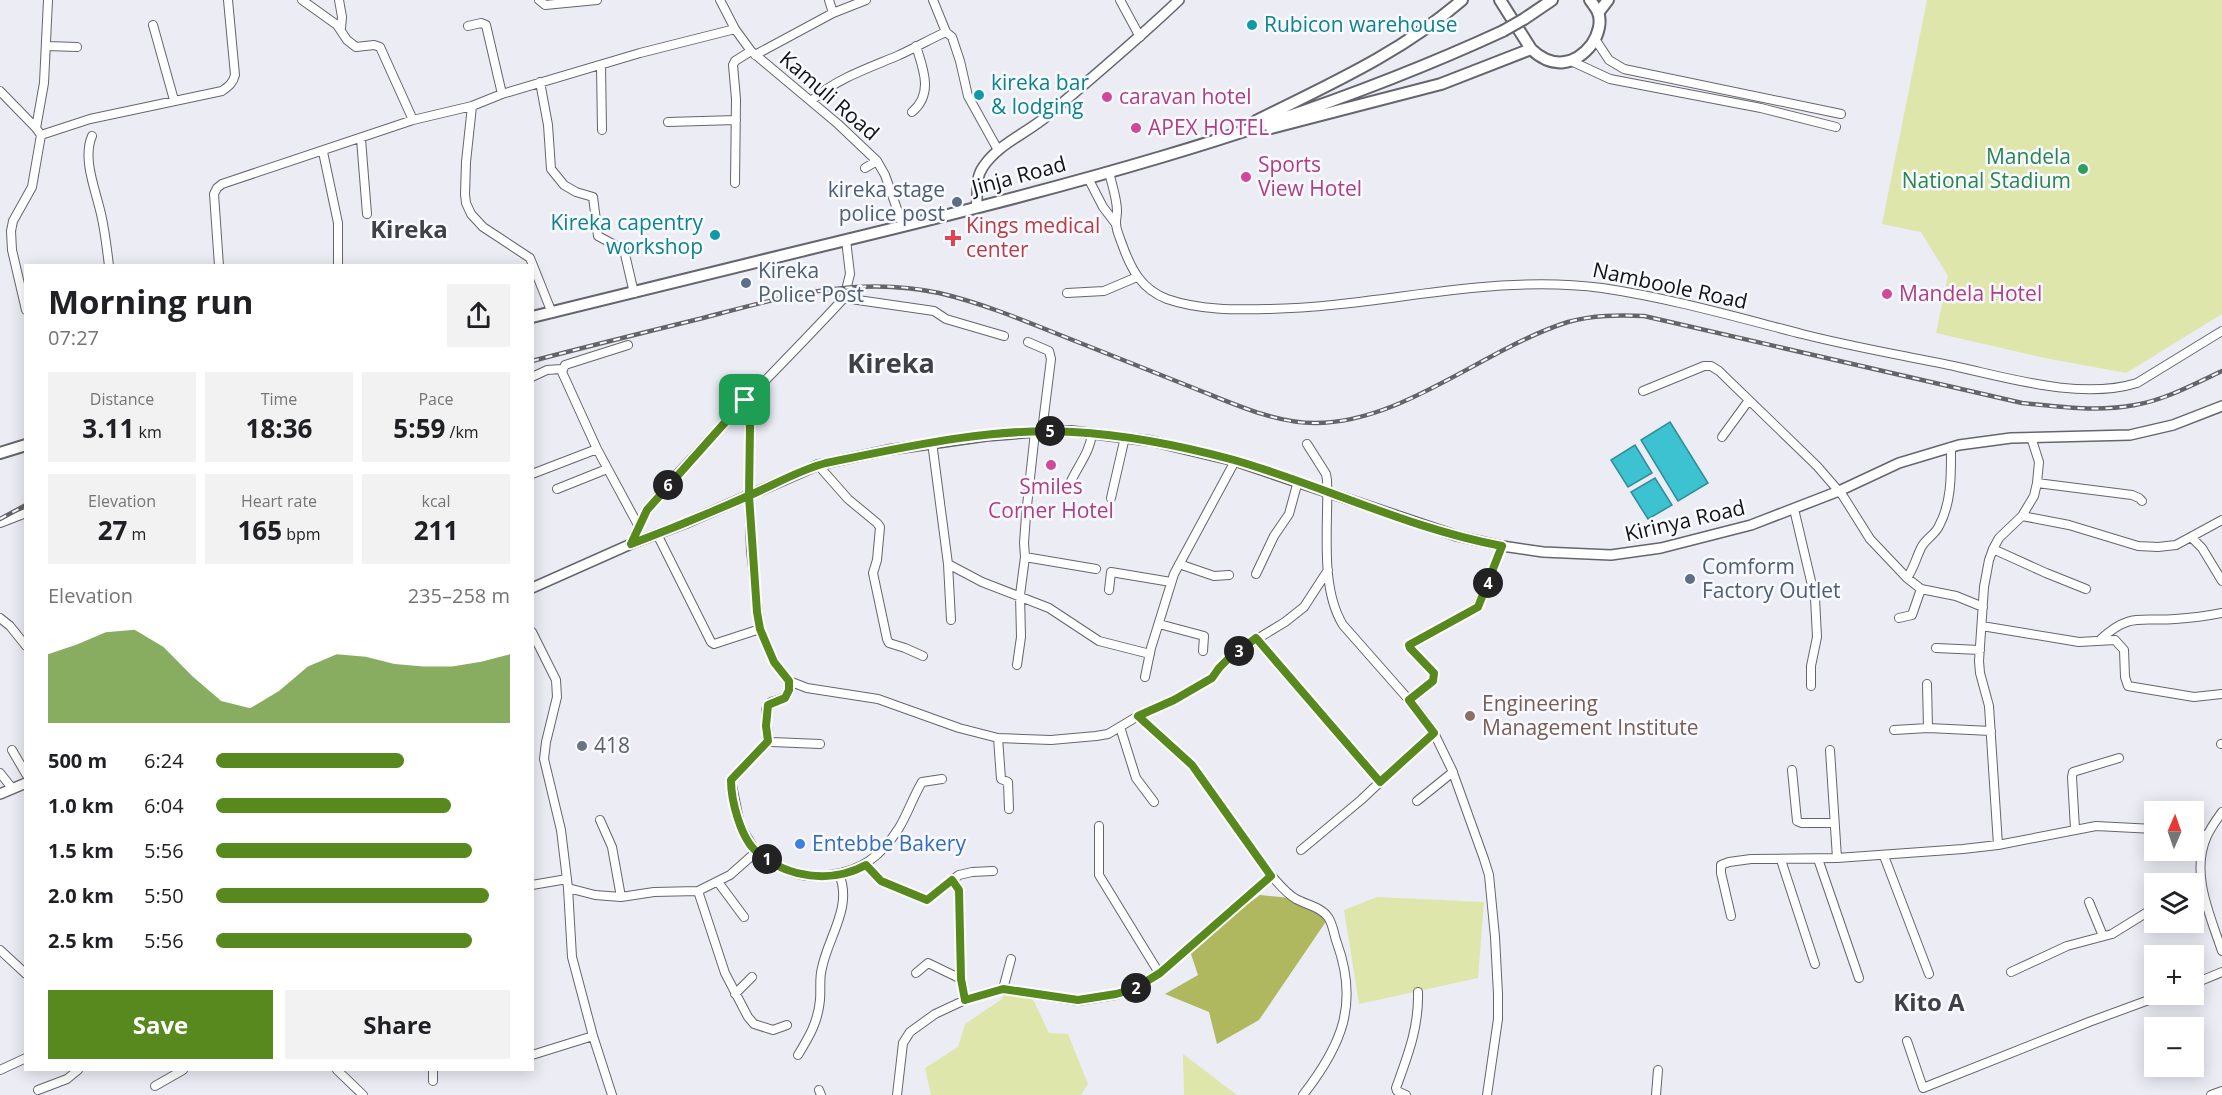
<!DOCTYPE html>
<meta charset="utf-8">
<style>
body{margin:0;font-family:"Open Sans",sans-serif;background:#f2f2f2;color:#202124;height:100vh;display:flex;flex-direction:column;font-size:22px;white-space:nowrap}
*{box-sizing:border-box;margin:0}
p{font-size:20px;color:#757577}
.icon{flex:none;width:33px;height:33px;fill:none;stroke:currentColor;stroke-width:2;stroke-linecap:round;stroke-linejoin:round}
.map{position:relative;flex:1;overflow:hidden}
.sheet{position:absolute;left:24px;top:264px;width:510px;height:807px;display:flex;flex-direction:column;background:#fff;border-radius:0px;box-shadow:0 3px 15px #0003}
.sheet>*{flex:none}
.needle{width:39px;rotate:2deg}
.buttons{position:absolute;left:2144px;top:801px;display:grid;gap:12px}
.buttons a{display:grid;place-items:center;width:60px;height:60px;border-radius:0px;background:#fff;box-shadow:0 3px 15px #0003;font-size:30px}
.pin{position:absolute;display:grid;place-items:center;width:51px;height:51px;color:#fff;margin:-26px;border-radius:12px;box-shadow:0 3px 9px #0006}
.km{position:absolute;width:30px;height:30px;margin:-15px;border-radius:50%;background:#222;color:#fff;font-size:16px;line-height:30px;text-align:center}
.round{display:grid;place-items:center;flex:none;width:63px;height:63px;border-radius:0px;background:#f2f2f2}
.headline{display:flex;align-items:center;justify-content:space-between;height:102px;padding:0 24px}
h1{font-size:33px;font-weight:700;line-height:45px}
.stats{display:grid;grid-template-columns:repeat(3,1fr);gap:9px;height:102px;padding:6px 24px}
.stats div{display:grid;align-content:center;border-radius:0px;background:#f2f2f2;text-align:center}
.stats b{font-size:26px;font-weight:700}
.stats small{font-size:16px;font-weight:400}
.stats p{font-size:16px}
.chart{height:168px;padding:12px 24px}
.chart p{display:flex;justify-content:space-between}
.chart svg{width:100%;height:108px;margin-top:6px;fill:#57891e;opacity:.7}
.cta{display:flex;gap:12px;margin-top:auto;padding:12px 24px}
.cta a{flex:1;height:69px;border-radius:0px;background:#57891e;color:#fff;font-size:24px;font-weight:700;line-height:69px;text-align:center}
.cta a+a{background:#f2f2f2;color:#202124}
ul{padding:0 24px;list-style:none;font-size:20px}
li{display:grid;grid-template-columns:96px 72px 1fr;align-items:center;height:45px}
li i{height:15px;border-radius:8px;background:#57891e}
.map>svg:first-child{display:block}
.green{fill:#dee6ac}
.forest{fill:#afb85f}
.water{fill:#3cc2d0;stroke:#308e98;stroke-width:1.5}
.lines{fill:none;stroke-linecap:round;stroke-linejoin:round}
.minor-casing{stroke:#65656d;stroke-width:10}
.major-casing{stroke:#65656d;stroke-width:12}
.highway-casing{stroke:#65656d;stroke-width:14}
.minor{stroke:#fff;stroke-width:8}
.major{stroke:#fff;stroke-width:9}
.highway{stroke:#fff;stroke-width:10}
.rail-casing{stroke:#636368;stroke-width:4.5}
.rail{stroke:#f9faff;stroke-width:2;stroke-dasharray:7;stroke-linecap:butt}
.highway-bridge-casing{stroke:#65656d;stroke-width:14;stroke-linecap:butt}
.highway-bridge{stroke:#fff;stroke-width:10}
.route-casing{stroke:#fff;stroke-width:12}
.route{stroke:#57891e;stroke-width:8}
.culture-dot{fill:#0f9aa8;stroke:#f9faff;stroke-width:2}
.hotel-dot{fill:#d1479c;stroke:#f9faff;stroke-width:2}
.leisure-dot{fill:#2e9e5b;stroke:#f9faff;stroke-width:2}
.service-dot{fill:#5c6f8a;stroke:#f9faff;stroke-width:2}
.health-dot{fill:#e0444e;stroke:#f9faff;stroke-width:2}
.education-dot{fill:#8d6e63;stroke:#f9faff;stroke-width:2}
.worship-dot{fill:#6b7280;stroke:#f9faff;stroke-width:2}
.shop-dot{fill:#3f7fe0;stroke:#f9faff;stroke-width:2}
.labels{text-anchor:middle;stroke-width:5;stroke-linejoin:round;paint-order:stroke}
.culture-label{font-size:21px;fill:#0d838f;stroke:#f9faff;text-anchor:start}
.street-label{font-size:21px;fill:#131316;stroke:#f9faff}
.hotel-label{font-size:21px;fill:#b23c85;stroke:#f9faff;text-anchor:start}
.leisure-label{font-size:21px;fill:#27864d;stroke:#f9faff;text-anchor:end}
.service-label{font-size:21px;fill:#4e5e75;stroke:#f9faff;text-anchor:start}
.health-label{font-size:21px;fill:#be3a42;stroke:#f9faff;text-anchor:start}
.education-label{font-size:21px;fill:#785e54;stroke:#f9faff;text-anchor:start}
.worship-label{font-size:21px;fill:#5b616d;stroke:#f9faff;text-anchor:start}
.shop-label{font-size:21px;fill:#366cbe;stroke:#f9faff;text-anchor:start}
.quarter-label{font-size:24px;font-weight:bold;fill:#404047;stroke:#f9faff}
.district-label{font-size:27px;font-weight:bold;fill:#404047;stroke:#f9faff}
</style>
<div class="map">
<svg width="2222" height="1095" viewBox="0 0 2222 1095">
<rect width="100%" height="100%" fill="#ececf5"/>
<!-- green -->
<path class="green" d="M 1927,0 L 2222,0 L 2222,314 L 2126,373 L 2045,358 L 1936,333 L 1948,276 L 1921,232 L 1882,224 Z
M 1377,897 L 1484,902 L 1478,978 L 1359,1004 L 1344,910 Z
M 1004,993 L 1032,997 L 1049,1033 L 1068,1034 L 1088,1084 L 1081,1095 L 931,1095 L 925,1068 L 958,1047 L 965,1024 L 1002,999 Z
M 1183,1054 L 1237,1095 L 1184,1095 Z"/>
<!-- forest -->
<path class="forest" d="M 1260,895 L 1290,898 L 1327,920 L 1259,1020 L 1217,1044 L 1209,1012 L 1165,994 L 1198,975 L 1190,951 L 1207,934 Z"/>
<!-- water -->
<path class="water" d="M 1670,422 L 1708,483 L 1678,501 L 1641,440 Z
M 1635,445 L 1652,473 L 1628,487 L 1611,460 Z
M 1655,478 L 1672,505 L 1648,519 L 1631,492 Z"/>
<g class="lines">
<defs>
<path id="minor" d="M 302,0 L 337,25 L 347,40 L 356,47 L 374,45 L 380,47 L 413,120
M 339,0 L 342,17 L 341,28
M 539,0 L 545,5 L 597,0
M 720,0 L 735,29 L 751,51 L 838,124 L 877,161 L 885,175 L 903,226
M 829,0 L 833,13
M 933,0 L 946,32
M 1120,0 L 1140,37
M 153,25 L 174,100
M 468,26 L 481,23 L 486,25 L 502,94
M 1595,39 L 1609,60 L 1624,69 L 1841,114
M 47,46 L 77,47
M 755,55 L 833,13 L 866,0
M 1571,61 L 1610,79 L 1761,108 L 1836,127
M 601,65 L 602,130
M 540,82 L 548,125 L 551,169 L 564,185 L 576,192 L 593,197 L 598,236 L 624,250 L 634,293
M 0,91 L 36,128
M 811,101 C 836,79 866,69 897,56 C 913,49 930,39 946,32 L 952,37 L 960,61 L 968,96 L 998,150
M 472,106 L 466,162 L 465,194 L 466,203 L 471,214 L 483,227 L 530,258 L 552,313
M 912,112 C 934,94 923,68 916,46
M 668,122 L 736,120
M 41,135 L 36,128 L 44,83 L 48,0
M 92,136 C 82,159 96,191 101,214 C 105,231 107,249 109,266
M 361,139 L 367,214
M 323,152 L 338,223 L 338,266
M 865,168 L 877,161
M 1109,172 C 1112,185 1117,199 1117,211 C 1117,215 1116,219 1116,223 C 1116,230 1120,238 1122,244 C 1131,269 1141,289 1167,299 C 1199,310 1235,310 1268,309 C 1382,307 1489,273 1602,288 C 1670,298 1736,317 1802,334 C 1853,347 1906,356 1958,367 C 2013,379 2082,400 2137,383 L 2222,331
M 1088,178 L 1103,207 L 1116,224
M 735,183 L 736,99 L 733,65 L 735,61 L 751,51
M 219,266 L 214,194 L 217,188 L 222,184 L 413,120 L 472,106 L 502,94 L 640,53 L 735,29
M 1067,293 L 1104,291 L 1137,277
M 844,298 L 934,311 L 946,319 L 1004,336
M 26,310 L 12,250 L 11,231 L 13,221 L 32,187 L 41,135 L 90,119 L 222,91 C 229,86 233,83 235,75 L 228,0
M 1028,342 L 1049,351 L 1051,359 L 1042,431
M 628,345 L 565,365 L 562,372 L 597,449 L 638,525
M 532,377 L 547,370 L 561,369
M 1643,391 L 1704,366 L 1711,366 L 1719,371 L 1817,466 L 1843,496 L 1870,539 L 1907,578 L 1921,589 L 1956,596 L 1983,607
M 745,400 L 750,426 L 749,496 L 751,551 L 760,629 L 774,662 L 782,673 L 789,681 L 807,688 L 878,699 L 959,728 L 998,738 L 1051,740 L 1096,736 L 1108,734 L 1138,716 L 1174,700 L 1212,678 L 1219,668 L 1236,652 L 1285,622 L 1304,607 L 1328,570
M 1722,437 L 1749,400
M 932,442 L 948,564 L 951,620
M 1307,444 L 1326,474 L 1327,480 C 1329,524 1319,586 1343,625 L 1417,709 L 1434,733 L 1452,770 L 1484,859 L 1489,875 L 1495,937 L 1498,994 L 1498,1019 L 1487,1095
M 818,465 L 848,499 L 877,523 L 880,527 L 877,560 L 873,573 L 887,639 L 889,643 L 905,648 L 923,656
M 532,474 L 597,449
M 2037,483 L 2132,495 L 2139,498 L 2142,501
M 1068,488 C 1075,469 1090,454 1092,433
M 557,489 L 607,469
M 1111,498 L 1125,437
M 1794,509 L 1815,598 L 1817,637 L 1811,666 L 1811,686
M 2022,516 L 2069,525 L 2138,546 L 2158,547 L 2176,545 L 2222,520
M 0,523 L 26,513
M 657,534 L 711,642 L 714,644 L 760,629
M 2191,537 L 2202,548 L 2222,581
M 631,544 C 645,504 673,479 701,448 C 748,397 797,349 844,298 L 850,274 L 846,240
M 1993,549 L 2046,573 L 2086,589
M 1025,557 L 1096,569
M 948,564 L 982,582 L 1049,608 L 1099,641 L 1150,654
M 1179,564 L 1214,576 L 1229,575
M 1256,574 L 1274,536 L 1289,514 L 1298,481
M 1907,578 C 1914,568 1916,558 1921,548 C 1925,539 1935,535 1939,526 C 1952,502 1951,474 1951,447
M 1109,590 L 1111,572 L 1171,582
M 0,618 L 10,626 L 26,646
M 1899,618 L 1912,615 L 1921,589
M 1159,624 L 1204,636 L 1203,651
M 1982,626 L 2079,642 L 2115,640 L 2124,650 L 2125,677 L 2128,686 L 2194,697 L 2222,694
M 532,632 L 556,680 L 557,697 L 546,742 L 544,759 L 561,830 L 568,888 L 572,957 L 593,1036 L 612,1095
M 1256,638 L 1380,782 L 1361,800 L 1301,850
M 2101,639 C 2130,612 2141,622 2175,619 C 2191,618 2207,616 2222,613
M 1936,648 L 1980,650
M 1017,665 L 1021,637 L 1020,595 L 1025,557 L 1024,543 L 1026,515 L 1035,432
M 1145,677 L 1151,648 L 1174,574 L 1235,461
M 789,681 C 789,697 785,698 771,702 L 766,710 L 768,741 L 772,742 L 820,744
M 1927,684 L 1928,728
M 1409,701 L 1433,681 L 1434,673 L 1410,648 L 1409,645 L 1477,607 L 1502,546
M 1138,716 L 1192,765 L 1267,871 C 1277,881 1284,892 1296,899 C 1307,905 1321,907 1328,917 C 1333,924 1334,935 1337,943 C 1359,1004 1342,1045 1303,1095
M 1120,727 L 1136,778 L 1154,802
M 1894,730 L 1928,728 L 1991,731
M 998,738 L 1001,779 L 1008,782 L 1009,809
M 2221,744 L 2222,744
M 12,750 L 26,774
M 1830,750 L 1837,858
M 1792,770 L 1797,821 L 1802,823 L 1833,823
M 0,773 L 12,788
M 1380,782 L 1434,733
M 1417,801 L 1453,772
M 2222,812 C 2217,819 2211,827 2207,836 C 2190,873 2210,915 2222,951
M 600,820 L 612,847 L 621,897
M 1099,826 L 1099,875 L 1159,973
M 2075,829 L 2072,777 L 2073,772 L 2119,758
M 2193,834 L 2207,835
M 1998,845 L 1989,706 L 1980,673 L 1979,661 L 1984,587 L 1989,560 L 1993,549 L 1999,538 L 2022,516 L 2034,496 L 2037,483 L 2039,462 L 2031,437
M 756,852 L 740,825 L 731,780 L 768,741
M 1884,856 L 1929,974
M 1818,859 L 1859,978
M 1781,860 L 1815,964
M 865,865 L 881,881 L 927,900 L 959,875 L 972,872 L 993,871
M 952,880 L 959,890 L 961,979 L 965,1000
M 718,882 L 744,917
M 532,885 L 567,879
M 568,888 L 595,895 L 621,897 L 654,892 L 698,891 L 725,973 L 748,1017 L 754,1024 L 773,1030 L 787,1025
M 698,891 L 730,875 L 756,852 C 769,860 782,870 797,874 C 807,877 818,877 829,875 C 862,871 881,856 899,828 C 908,813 913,797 922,782 L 942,779
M 2089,902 L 2103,936
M 1731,916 L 1721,873 L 1721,865 L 1729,862 L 1751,859 L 1837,858 L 1963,849 L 1998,845 L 2096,826 L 2154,829
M 0,950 L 26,974
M 2011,972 L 2067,946 L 2112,934 L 2154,908
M 916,973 L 928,963 L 961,979
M 2193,984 L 2222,972
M 1003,989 L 1011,959
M 735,994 L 752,977
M 1907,1041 L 1923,1088 L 2089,1022 L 2165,994
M 532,1055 L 593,1036
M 798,1055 C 809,1037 818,1022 820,1000 C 821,989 819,978 822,968 C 828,937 853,907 839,874
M 0,1070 L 26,1058
M 337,1070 L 363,1095
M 433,1070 L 433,1081
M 155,1086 L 183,1070
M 38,1090 L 67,1079 L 78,1070
M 819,1090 L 821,1095
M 897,1095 L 903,1043 L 910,1032 L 935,1014 L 965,1000 L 1003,989 L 1078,1001 L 1116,995 L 1134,989 L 1159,973 L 1271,876
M 1406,1095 L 1397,1091 L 1396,1088 C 1408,1055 1419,1027 1418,992
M 1656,1095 L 1658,1070
M 2211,1095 L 2222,1091"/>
<path id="major" d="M 976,207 C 979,193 974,180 983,167 C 998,144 1027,133 1047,116 C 1092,78 1137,40 1179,0
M 532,588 L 631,544 L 686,523 L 818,465 L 888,450 L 986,436 L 1035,432 L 1071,431 L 1151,441 L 1235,461 L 1457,536 L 1502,546 L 1543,552 L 1611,555 L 1661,548 L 1751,525 L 1839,491 L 1899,463 L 1959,445 L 2011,438 L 2130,435 L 2173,425 L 2222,406
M 0,794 L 26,783"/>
<path id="highway" d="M 1500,0 L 1531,49 C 1552,69 1575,66 1592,44 C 1598,35 1602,22 1598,12 C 1596,8 1593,4 1590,0
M 1598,13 L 1608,0
M 1524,19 L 1552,0
M 1256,121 C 1328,85 1401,53 1462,0
M 1271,128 L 1441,84 L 1531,49
M 532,317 C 625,295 717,271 809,249 C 1045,192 1282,133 1503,31
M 0,453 L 26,445"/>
</defs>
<!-- minor casing -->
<use href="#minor" class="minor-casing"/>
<!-- major casing -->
<use href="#major" class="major-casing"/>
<!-- highway casing -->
<use href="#highway" class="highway-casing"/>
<!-- minor -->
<use href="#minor" class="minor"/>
<!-- major -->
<use href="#major" class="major"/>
<!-- highway -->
<use href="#highway" class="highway"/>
<defs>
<path id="rail" d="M 532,361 C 589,346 646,332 703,318 C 783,297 856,275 939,293 C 978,302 1018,318 1055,333 C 1101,351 1146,369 1191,387 C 1230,402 1273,423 1315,423 C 1403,423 1485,348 1568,322 C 1593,315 1618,315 1644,316 L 2022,403 C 2059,407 2098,412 2135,405 C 2165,400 2194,384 2222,371
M 0,519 L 26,505"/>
</defs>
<!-- rail casing -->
<use href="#rail" class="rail-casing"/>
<!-- rail -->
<use href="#rail" class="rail"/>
<defs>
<path id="highway-bridge" d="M 1503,31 L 1524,19"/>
</defs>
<!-- highway-bridge casing -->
<use href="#highway-bridge" class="highway-bridge-casing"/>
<!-- highway-bridge -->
<use href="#highway-bridge" class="highway-bridge"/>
</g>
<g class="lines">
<defs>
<path id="route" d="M 745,400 L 750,426 L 749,496 L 757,612 L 760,629 L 774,662 L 789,681 L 789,690 L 785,698 L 768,705 L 766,726 L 768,741 L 731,780 C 731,801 741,839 757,852 C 787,878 831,884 866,865 L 881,881 L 927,900 L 952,880 L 959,890 L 961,979 L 965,1000 L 1003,989 L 1078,1000 L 1116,994 L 1134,989 L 1160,973 L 1271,876 L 1192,765 L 1138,716 L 1174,700 L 1212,678 L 1219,668 L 1228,659 L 1256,638 L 1380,782 L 1434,733 L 1409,700 L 1433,681 L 1434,673 L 1410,648 L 1409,645 L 1478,607 L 1502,546 C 1410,529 1324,486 1234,460 C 1182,446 1128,435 1073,432 C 993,427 904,447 826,463 C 799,470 774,485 748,496 C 710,513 671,529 631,544 L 647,510 L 745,400"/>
</defs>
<!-- route casing -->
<use href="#route" class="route-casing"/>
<!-- route -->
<use href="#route" class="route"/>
</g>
<!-- markers -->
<g class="culture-dot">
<circle cx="1252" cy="25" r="6"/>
<circle cx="979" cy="95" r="6"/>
<circle cx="715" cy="235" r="6"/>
</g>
<g class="hotel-dot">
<circle cx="1107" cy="97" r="6"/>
<circle cx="1136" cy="128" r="6"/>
<circle cx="1246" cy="177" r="6"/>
<circle cx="1887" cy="294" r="6"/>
<circle cx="1051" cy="465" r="6"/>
</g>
<circle class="leisure-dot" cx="2083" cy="169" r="6"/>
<g class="service-dot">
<circle cx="957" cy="202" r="6"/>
<circle cx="746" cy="283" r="6"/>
<circle cx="1690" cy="579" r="6"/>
</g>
<path class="health-dot" d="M950 229h6v6h6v6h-6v6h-6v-6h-6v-6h6z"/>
<circle class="education-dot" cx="1470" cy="716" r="6"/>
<circle class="worship-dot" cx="582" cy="746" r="6"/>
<circle class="shop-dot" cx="800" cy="844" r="6"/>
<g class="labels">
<!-- culture labels -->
<g class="culture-label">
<text x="1264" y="32">Rubicon warehouse</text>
<text x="991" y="90">kireka bar<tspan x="991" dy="24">&amp; lodging</tspan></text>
<text x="703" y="230" text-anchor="end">Kireka capentry<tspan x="703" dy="24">workshop</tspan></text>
</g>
<!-- street labels -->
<g class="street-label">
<text transform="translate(829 96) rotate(41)" y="7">Kamuli Road</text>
<text transform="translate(1019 176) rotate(-15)" y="7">Jinja Road</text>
<text transform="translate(1670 286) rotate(12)" y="7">Namboole Road</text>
<text transform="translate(1685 521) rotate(-13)" y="7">Kirinya Road</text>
</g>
<!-- hotel labels -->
<g class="hotel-label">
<text x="1119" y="104">caravan hotel</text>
<text x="1148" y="135">APEX HOTEL</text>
<text x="1258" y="172">Sports<tspan x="1258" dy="24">View Hotel</tspan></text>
<text x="1899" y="301">Mandela Hotel</text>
<text x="1051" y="494" text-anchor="middle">Smiles<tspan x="1051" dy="24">Corner Hotel</tspan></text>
</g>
<!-- leisure labels -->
<g class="leisure-label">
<text x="2071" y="164">Mandela<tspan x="2071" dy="24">National Stadium</tspan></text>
</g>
<!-- service labels -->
<g class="service-label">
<text x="945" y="197" text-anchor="end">kireka stage<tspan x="945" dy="24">police post</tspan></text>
<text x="758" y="278">Kireka<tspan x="758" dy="24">Police Post</tspan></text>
<text x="1702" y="574">Comform<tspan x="1702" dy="24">Factory Outlet</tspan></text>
</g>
<!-- health labels -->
<g class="health-label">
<text x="966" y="233">Kings medical<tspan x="966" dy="24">center</tspan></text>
</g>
<!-- education labels -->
<g class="education-label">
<text x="1482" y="711">Engineering<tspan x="1482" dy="24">Management Institute</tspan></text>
</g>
<!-- worship labels -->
<g class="worship-label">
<text x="594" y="753">418</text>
</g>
<!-- shop labels -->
<g class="shop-label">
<text x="812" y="851">Entebbe Bakery</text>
</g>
<!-- quarter labels -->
<g class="quarter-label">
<text x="409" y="238">Kireka</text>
<text x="1929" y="1011">Kito A</text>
</g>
<!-- district labels -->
<g class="district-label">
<text x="891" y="373">Kireka</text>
</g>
</g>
</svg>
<div class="buttons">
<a><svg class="needle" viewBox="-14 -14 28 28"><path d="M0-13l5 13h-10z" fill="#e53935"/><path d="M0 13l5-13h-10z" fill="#757577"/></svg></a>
<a><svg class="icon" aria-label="layers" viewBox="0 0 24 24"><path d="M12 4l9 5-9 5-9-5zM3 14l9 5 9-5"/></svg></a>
<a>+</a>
<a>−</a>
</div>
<div class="pin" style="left:745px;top:400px;background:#1e9e55"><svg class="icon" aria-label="arrive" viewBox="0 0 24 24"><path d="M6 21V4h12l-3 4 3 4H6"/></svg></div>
<b class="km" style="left:767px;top:859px">1</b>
<b class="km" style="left:1136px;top:988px">2</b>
<b class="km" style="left:1239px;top:651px">3</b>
<b class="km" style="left:1488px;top:583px">4</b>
<b class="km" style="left:1050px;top:431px">5</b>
<b class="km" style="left:668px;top:485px">6</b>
<section class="sheet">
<div class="headline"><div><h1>Morning run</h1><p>07:27</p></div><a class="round"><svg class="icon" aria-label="share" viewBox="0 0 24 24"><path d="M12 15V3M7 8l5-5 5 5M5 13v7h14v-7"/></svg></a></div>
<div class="stats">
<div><p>Distance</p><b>3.11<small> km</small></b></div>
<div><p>Time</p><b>18:36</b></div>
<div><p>Pace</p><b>5:59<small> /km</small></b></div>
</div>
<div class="stats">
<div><p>Elevation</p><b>27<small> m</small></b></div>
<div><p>Heart rate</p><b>165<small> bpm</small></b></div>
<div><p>kcal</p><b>211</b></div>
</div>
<div class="chart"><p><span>Elevation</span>235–258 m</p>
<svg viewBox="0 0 160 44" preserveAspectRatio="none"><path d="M0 44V16L10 12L20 7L30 6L40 13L50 25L60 35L70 38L80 31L90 21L100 16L110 17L120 20L130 21L140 21L150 19L160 16V44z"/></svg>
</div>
<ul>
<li><b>500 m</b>6:24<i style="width:64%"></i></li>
<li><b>1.0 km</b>6:04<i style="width:80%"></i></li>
<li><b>1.5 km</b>5:56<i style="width:87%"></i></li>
<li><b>2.0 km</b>5:50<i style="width:93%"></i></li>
<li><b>2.5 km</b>5:56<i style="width:87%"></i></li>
</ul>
<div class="cta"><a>Save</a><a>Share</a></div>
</section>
</div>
